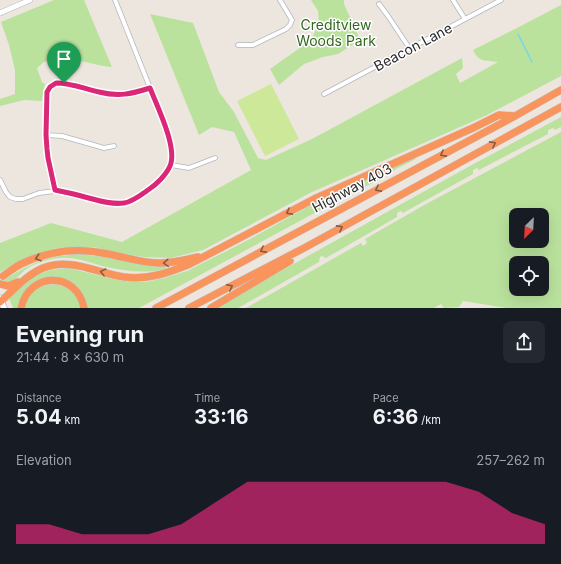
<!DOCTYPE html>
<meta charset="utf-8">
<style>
body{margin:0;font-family:Inter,sans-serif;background:#242831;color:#f1f3f6;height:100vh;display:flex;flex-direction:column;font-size:15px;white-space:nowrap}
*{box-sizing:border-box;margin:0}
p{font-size:13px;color:#9ea1a6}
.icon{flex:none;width:22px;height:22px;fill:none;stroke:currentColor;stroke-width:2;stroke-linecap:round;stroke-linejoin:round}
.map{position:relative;height:308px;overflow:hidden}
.details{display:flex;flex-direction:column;background:#171b24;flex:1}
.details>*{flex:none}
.needle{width:26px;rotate:204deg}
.buttons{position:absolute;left:509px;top:208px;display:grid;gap:8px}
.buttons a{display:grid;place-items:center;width:40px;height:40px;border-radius:8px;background:#171b24;box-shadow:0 4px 16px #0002;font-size:20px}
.pin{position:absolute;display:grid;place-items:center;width:34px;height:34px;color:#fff;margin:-41px -17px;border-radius:50% 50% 50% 0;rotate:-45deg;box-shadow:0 0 4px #0007}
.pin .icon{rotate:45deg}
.round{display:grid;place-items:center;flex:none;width:42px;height:42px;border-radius:8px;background:#242831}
.head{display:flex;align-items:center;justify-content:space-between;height:68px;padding:0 16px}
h1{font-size:22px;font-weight:700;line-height:30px}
.stats{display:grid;grid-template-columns:repeat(3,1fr);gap:6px;height:68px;padding:4px 16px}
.stats div{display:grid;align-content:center}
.stats b{font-size:20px;font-weight:700}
.stats small{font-size:11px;font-weight:400}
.stats p{font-size:11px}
.chart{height:112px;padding:8px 16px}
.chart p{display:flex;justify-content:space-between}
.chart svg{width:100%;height:72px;margin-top:4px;fill:#db2777;opacity:.7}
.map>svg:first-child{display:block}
.green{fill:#bae29d;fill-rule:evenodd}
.pitch{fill:#cde899}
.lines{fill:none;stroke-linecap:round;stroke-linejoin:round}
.stream{stroke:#75d5eb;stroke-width:1.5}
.minor-casing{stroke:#b2b6bf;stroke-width:5.5}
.tertiary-casing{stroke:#b2b6bf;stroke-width:6}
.secondary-casing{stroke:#b2b6bf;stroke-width:7}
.motorway-casing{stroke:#c4c4c4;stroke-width:8}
.minor{stroke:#fff;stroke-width:4}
.tertiary{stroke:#fff;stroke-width:5}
.secondary{stroke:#fff;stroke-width:5.5}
.motorway{stroke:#f9945d;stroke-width:7}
.oneway{stroke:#885b42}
.route-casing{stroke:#fff;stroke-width:8}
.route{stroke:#db2777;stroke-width:5}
.labels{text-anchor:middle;stroke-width:3;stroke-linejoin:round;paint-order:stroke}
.park-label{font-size:14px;fill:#32681d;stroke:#fff}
.street-label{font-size:14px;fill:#2c2c2c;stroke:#fff}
</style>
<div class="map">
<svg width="561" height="308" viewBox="0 0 561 308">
<rect width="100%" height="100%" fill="#ede6df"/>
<!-- green -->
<path class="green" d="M 54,0 L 84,0 L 112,67 C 94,66 62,52 44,62 C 42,64 39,66 37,68 L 42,82 L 45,84 L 43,92 L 42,101 L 24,100 L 0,106 L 0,99 L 15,94 L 15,70 L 9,45 L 1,22 Z
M 311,0 L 344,0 L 344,4 L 360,40 L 338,54 L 323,57 L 304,64 L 279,85 L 270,69 L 311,40 L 319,23 L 318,11 Z
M 561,5 L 561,76 L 485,116 L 310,193 L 203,250 L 171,258 L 144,257 L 125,254 L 112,251 L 94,247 L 69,247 L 52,249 L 36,254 L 18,262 L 0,272 L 0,243 L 51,223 L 122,242 L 251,170 L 234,132 L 212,127 L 199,135 L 150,14 L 193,23 L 219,92 L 234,112 L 258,158 L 266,160 L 312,139 L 462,58 L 463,68 L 456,74 L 460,83 L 498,62 C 486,60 479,63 473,50 L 515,29 Z
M 561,117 L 561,127 L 555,130 L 553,128 L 548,130 L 548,134 L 479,170 L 477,168 L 473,170 L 473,174 L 403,213 L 401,211 L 397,213 L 397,217 L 326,258 L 322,256 L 320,257 L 319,262 L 238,308 L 218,308 L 254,286 L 468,167 Z
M 561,132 L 561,308 L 506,308 L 463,301 L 459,307 L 444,308 L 441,304 L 434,308 L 246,308 L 361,243 L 363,246 L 367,243 L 365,239 L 426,204 ZM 516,215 L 542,215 L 542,241 L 516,241 ZM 516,263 L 542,263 L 542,289 L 516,289 Z
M 414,158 L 416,159 L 396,169 L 386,176 L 322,209 L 139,308 L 87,308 C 87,299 80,285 71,283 C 62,281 51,280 42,279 L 19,308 L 13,308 L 9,298 L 32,277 L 50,270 L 68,268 L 122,281 L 146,282 L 164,278 L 187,271 L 250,239 L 320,200 Z
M 82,254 C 111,256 137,267 166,267 L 166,269 C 144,274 124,271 102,266 C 88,262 75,257 60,258 C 48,259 35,263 25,270 C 17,277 17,281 5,282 L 4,280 C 21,269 40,259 60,256 C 67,255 75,255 82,254 Z
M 58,284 C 72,289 77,294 81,308 L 24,308 C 32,289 38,285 58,284 Z"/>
<!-- pitch -->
<path class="pitch" d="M 271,84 L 299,139 L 265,156 L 237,101 Z"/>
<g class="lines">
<!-- stream -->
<path class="stream" d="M 518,34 L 532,62"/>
<defs>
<path id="minor" d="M 453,0 L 465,19
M 379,4 L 388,16 L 410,49
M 238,45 L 253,45 L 286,29 L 290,25 L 292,20 L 280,0
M 324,94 L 501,0
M 46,135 L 62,136 L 104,148 L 114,146
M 171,165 L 189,168 L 215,158
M 0,180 L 6,192 L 10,197 L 16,199 L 23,199 L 39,193 L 55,191 L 87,197 L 103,202 L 125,203 L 135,198 L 154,186 L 162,178 L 171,165 L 171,148 L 170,138 L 115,0
M 55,191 L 48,158 L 47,149 L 46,135 L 47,92 L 50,87 L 56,83 L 64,83 L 100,93 L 121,95 L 131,94 L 150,88"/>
<path id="tertiary" d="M 0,13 L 30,0"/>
<path id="secondary" d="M 0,298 L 4,308"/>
<path id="motorway" d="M 3,276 C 9,272 15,267 21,264 C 48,251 78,247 108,254 C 125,257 141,263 159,263 C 172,263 185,260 198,257
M 0,284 L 8,286 L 18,282
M 0,302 C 14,290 26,275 43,268 C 71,257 97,273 124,277 C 148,280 168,273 190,264 L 314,199 L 473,128 L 499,115 L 515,116
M 21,308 C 29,271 77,271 84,308
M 156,308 L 515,116 L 561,90
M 189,308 L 306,247 L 561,107
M 211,308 L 290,261"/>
</defs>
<!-- minor casing -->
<use href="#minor" class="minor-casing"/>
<!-- tertiary casing -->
<use href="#tertiary" class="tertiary-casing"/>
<!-- secondary casing -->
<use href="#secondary" class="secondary-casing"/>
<!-- motorway casing -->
<use href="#motorway" class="motorway-casing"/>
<!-- minor -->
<use href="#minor" class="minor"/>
<!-- tertiary -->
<use href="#tertiary" class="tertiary"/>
<!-- secondary -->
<use href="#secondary" class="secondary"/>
<!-- motorway -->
<use href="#motorway" class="motorway"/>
</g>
<!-- one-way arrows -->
<defs><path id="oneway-chevron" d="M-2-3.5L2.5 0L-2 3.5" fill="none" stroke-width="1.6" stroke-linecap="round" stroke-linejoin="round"/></defs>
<g class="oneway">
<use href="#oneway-chevron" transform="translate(493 144) rotate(-28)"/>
<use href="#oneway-chevron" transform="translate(443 154) rotate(152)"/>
<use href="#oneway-chevron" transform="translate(378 189) rotate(152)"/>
<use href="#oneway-chevron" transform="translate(289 212) rotate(152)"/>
<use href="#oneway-chevron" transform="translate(340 228) rotate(-29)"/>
<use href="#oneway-chevron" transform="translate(263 250) rotate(152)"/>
<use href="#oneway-chevron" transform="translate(38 258) rotate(162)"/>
<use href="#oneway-chevron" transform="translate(166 263) rotate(176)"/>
<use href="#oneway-chevron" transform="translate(103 272) rotate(-166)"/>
<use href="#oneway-chevron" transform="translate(230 287) rotate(-27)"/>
</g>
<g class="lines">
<defs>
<path id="route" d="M 56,83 C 71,83 85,89 99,92 C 119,97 131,94 150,88 C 157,106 178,148 170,166 C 166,175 156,185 148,190 C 141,195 132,202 124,203 C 111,205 97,200 85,197 C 75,194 65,192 55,190 L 48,158 L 47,149 L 46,135 L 47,92 L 50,87 Z"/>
</defs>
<!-- route casing -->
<use href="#route" class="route-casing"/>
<!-- route -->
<use href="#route" class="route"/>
</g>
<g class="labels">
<!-- park labels -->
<g class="park-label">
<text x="336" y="30">Creditview<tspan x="336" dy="16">Woods Park</tspan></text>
</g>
<!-- street labels -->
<g class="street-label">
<text transform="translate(413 47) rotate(-28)" y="5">Beacon Lane</text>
<text transform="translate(352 188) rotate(-28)" y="5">Highway 403</text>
</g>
</g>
</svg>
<div class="buttons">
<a><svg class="needle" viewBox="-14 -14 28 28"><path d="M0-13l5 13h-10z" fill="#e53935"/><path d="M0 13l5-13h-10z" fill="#9ea1a6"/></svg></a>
<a><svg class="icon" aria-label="locate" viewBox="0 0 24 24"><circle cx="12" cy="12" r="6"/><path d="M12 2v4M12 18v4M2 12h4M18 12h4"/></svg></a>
</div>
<div class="pin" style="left:64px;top:83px;background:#1e9e55"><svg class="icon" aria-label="arrive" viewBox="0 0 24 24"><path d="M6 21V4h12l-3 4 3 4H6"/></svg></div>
</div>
<section class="details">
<div class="head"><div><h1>Evening run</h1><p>21:44 · 8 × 630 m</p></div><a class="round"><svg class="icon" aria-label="share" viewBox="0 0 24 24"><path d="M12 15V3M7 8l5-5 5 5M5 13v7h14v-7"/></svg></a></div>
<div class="stats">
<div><p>Distance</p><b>5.04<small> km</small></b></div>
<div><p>Time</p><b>33:16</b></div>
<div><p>Pace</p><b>6:36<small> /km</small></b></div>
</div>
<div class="chart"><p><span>Elevation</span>257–262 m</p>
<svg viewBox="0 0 160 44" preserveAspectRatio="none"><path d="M0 44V32L10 32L20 38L30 38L40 38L50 32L60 19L70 6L80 6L90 6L100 6L110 6L120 6L130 6L140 12L150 25L160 32V44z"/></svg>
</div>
</section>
